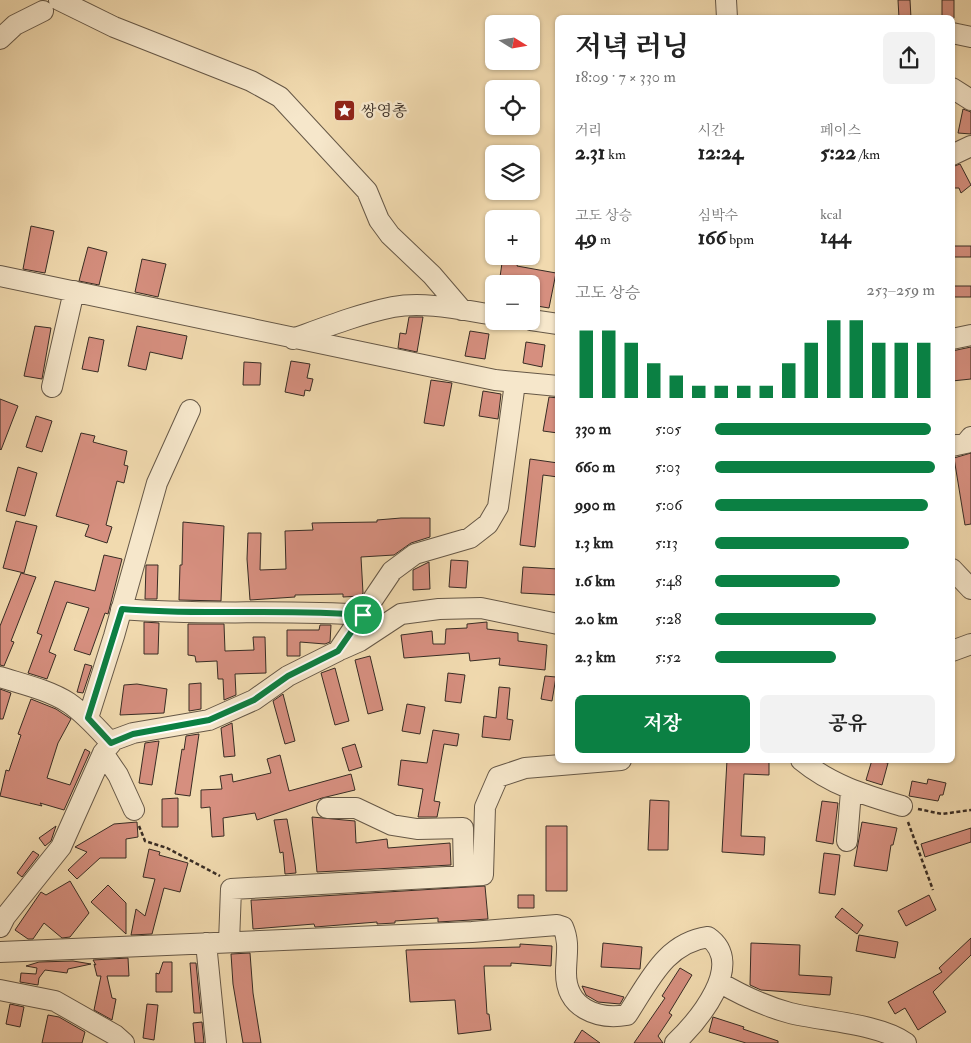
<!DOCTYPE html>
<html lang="ko">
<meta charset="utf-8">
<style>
body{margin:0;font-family:"IM FELL Double Pica","Noto Serif KR",serif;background:#f2f2f2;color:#222;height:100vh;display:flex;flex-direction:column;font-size:19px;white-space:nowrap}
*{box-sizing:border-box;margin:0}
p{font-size:16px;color:#767676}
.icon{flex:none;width:28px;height:28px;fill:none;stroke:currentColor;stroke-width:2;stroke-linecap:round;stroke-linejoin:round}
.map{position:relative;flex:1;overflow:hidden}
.drawer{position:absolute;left:555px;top:15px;width:400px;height:748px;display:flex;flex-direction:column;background:#fff;border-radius:8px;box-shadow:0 1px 4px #0004}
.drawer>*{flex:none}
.needle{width:32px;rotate:101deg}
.fabs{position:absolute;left:485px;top:15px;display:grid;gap:10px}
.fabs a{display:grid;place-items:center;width:55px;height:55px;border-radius:8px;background:#fff;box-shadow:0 1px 4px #0004;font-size:25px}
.pin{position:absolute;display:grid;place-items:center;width:42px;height:42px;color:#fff;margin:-21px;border:2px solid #fff;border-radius:50%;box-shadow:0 1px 5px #0007}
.round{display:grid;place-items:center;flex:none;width:52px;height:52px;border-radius:8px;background:#f2f2f2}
.overview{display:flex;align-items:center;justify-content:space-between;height:85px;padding:0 20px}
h1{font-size:28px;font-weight:700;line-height:38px}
.stats{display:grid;grid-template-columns:repeat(3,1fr);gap:8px;height:85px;padding:5px 20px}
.stats div{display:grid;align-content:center}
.stats b{font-size:21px;font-weight:700}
.stats small{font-size:14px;font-weight:400}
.stats p{font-size:14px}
.chart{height:140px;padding:10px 20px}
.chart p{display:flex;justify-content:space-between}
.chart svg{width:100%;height:90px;margin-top:5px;stroke:#0b8043;stroke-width:6}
.primary-button{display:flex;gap:10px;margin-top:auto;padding:10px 20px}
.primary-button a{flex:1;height:58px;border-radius:8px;background:#0b8043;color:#fff;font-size:20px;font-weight:700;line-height:58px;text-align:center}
.primary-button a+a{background:#f2f2f2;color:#222}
ul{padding:0 20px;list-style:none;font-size:16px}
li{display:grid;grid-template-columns:80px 60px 1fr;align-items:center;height:38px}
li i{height:12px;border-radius:6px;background:#0b8043}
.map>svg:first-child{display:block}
.building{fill:#d68f7f;stroke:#382c24}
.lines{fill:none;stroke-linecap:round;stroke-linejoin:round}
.minor-casing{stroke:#665847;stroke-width:22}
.path{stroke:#382c24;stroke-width:2.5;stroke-dasharray:4 2.5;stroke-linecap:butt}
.minor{stroke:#f6e7cb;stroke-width:20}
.route-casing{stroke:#fff;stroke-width:10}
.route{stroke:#0b8043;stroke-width:6}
.labels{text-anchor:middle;stroke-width:5;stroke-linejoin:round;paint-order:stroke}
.poi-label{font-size:16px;fill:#382c24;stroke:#f6e7cb;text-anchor:start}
</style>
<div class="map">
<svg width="971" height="1043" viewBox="0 0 971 1043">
<rect width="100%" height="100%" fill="#f1daaf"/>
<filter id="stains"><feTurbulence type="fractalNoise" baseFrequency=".004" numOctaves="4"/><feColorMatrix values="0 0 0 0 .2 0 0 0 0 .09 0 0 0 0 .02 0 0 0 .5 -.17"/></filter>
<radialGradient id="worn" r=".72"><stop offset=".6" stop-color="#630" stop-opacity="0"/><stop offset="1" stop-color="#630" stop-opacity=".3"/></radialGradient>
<!-- building -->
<path class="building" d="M 898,0 L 910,0 L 911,18 L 899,18 Z
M 942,0 L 954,0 L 954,18 L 942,18 Z
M 963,109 L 971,112 L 971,134 L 958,133 Z
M 960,164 L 971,185 L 961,193 L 959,188 L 952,188 L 952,167 Z
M 31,226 L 54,231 L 45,273 L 23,269 Z
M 952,246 L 971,246 L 971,257 L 952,257 Z
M 88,247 L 107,252 L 99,285 L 79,281 Z
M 503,256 L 519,258 L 517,266 L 556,273 L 549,308 L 531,305 L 531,284 L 499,284 Z
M 142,259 L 166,264 L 158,297 L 135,292 Z
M 952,286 L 971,286 L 971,297 L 952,297 Z
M 409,317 L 423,317 L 417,352 L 398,348 L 400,333 L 406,334 Z
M 35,326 L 51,328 L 42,379 L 24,376 Z
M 137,326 L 187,336 L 182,359 L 150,352 L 146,370 L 128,366 Z
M 470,331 L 489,334 L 485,359 L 465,356 Z
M 89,337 L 104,340 L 98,372 L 82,369 Z
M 526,342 L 545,345 L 542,367 L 523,363 Z
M 971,347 L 971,379 L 952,381 L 952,351 Z
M 291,361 L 310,364 L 307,378 L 313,379 L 310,391 L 305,390 L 304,396 L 285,392 Z
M 244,362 L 261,363 L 260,385 L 243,385 Z
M 431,380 L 452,383 L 444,426 L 424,423 Z
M 483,391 L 501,394 L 498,419 L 479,416 Z
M 549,397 L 558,398 L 558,433 L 543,431 Z
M 0,399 L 18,406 L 1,450 L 0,449 Z
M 36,416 L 52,421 L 42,452 L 26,447 Z
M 81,433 L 95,436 L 93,442 L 127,451 L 124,465 L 128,466 L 124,483 L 117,481 L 106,525 L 112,527 L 107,543 L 85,536 L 89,525 L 56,516 Z
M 971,453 L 971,524 L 965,525 L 954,458 Z
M 530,459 L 558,463 L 558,477 L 543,475 L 535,547 L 520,545 Z
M 18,467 L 37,473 L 25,516 L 6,511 Z
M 401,518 L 430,518 L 430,537 L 411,543 L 394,555 L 361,557 L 363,593 L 361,596 L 343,597 L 343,594 L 295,595 L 295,597 L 250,600 L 247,559 L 248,533 L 261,533 L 260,570 L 286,569 L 285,531 L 313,530 L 312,523 L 377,522 L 377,520 Z
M 16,521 L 37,526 L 24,573 L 3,568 Z
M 183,522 L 224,526 L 221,601 L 179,600 L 180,565 L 182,565 Z
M 104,555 L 122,559 L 108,614 L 105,613 L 90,655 L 74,650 L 89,608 L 67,602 L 49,652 L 56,655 L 47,679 L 28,673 L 42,635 L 37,633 L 55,581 L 95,591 Z
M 451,560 L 468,561 L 466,588 L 449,587 Z
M 429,562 L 430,589 L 413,590 L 413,570 Z
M 146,565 L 158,565 L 157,599 L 145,599 Z
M 523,567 L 558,569 L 558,595 L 521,593 Z
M 21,573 L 36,577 L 11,641 L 14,642 L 4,666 L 0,665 L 0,626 Z
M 144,622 L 159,623 L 158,654 L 144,654 Z
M 487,622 L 487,629 L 518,633 L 518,641 L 547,645 L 545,670 L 499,665 L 500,658 L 470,661 L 469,653 L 404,658 L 401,635 L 432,631 L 433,644 L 445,644 L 446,629 L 467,628 L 467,624 Z
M 188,624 L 224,624 L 225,651 L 254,650 L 253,637 L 265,637 L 266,673 L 235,674 L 236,695 L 224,700 L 223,679 L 218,679 L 217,661 L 196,662 L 195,656 L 188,655 Z
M 320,625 L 331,625 L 330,642 L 325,644 L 300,642 L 300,656 L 287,656 L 287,630 L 319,630 Z
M 370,656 L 383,710 L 368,714 L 355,660 Z
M 85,664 L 92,666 L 83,693 L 77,692 Z
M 335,668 L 349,721 L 335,725 L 321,673 Z
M 448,673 L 465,675 L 461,703 L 445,701 Z
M 545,676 L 556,677 L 552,701 L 541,699 Z
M 201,683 L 201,709 L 189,711 L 189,684 Z
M 137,684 L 167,689 L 164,713 L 120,715 L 124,685 Z
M 499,687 L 510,688 L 507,719 L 513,720 L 510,740 L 482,737 L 484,716 L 496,718 Z
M 0,689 L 11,693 L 3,719 L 0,719 Z
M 283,694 L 295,741 L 285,744 L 273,701 Z
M 31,699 L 56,709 L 71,719 L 58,743 L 47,778 L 70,785 L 85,749 L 90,752 L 64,810 L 40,803 L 42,806 L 0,796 L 6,770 L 9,771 L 21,735 L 18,734 Z
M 407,704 L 425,707 L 420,734 L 402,731 Z
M 232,723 L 235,756 L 224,757 L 221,728 Z
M 433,730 L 459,734 L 457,746 L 444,744 L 434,801 L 440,802 L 437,817 L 418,817 L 423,789 L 398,785 L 401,760 L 427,763 Z
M 199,734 L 190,796 L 175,794 L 182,749 L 184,750 L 186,736 Z
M 159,741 L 152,785 L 139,783 L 145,743 Z
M 355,744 L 362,767 L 349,771 L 342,748 Z
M 280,755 L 289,791 L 351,774 L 355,790 L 322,798 L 257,820 L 255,813 L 223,818 L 224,836 L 212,837 L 210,807 L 201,808 L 201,790 L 222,789 L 220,776 L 232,774 L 233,782 L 271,773 L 267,759 Z
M 727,760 L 769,760 L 769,775 L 744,774 L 741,836 L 765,837 L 764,855 L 722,852 Z
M 872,760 L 888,763 L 882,785 L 866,780 Z
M 928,779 L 946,783 L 943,795 L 940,795 L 938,801 L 909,796 L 912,781 L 927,784 Z
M 178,798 L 178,827 L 162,827 L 162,799 Z
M 650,800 L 669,801 L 668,850 L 648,850 Z
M 822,801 L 838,803 L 833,844 L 816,841 Z
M 312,817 L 355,821 L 356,843 L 387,839 L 388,848 L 450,843 L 451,865 L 317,872 Z
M 287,819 L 295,864 L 296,873 L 285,874 L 283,852 L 280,853 L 274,820 Z
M 137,822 L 138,837 L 126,839 L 126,858 L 100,858 L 77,879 L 68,870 L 87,852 L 75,847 L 114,824 Z
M 862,822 L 897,828 L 893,845 L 891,845 L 887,871 L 854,866 Z
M 56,826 L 51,841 L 45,846 L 39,838 Z
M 546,826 L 567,826 L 567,891 L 546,891 Z
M 971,828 L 971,842 L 925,857 L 921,844 Z
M 149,849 L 160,852 L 159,855 L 188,863 L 180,892 L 164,888 L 152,934 L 131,935 L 136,909 L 145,916 L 155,879 L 143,877 Z
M 33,851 L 39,855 L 22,877 L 17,873 Z
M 824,853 L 840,855 L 835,895 L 819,893 Z
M 70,881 L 89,913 L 70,937 L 62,938 L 44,923 L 33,939 L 28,939 L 15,930 L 41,892 L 46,895 Z
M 108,885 L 126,903 L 126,934 L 91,902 Z
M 485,886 L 488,919 L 438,922 L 438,918 L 395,921 L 395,923 L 377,924 L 377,922 L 315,927 L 314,924 L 253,929 L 251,900 L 256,900 Z
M 518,895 L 534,895 L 534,908 L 518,908 Z
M 929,895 L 936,910 L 906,926 L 898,911 Z
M 842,908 L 863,925 L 857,934 L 835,917 Z
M 859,935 L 898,942 L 895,958 L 856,951 Z
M 971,938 L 971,955 L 933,992 L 946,1012 L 918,1030 L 905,1008 L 895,1014 L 888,1002 L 942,972 L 939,968 Z
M 603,943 L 642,947 L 640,969 L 601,967 Z
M 751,943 L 800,945 L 799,975 L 832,977 L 830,995 L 761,990 L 750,985 Z
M 520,944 L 552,946 L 551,966 L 511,963 L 511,966 L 484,966 L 487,1014 L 489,1014 L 491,1030 L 458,1034 L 455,1000 L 410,1002 L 406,950 L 520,947 Z
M 250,953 L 253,993 L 261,1043 L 243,1043 L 233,984 L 231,954 Z
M 128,958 L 129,976 L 107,976 L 112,998 L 116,999 L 112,1020 L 94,1010 L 101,976 L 97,976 L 94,964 L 96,965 L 93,960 Z
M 73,961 L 91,964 L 68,969 L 67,973 L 45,970 L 39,978 L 38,985 L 20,982 L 21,973 L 36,974 L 37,968 L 26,966 L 39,962 Z
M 163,962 L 172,962 L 172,992 L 156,992 L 156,973 L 159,974 Z
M 190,963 L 196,963 L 201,1013 L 194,1013 Z
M 680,968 L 692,975 L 669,1013 L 672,1015 L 658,1036 L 663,1043 L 634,1043 L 665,998 L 662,996 Z
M 582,986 L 624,997 L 620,1004 L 598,1002 L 586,995 Z
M 10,1004 L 24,1007 L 20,1027 L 6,1024 Z
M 147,1004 L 158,1005 L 154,1040 L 143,1038 Z
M 48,1015 L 59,1017 L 85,1032 L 82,1043 L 42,1043 Z
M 713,1017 L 744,1027 L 743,1029 L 778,1041 L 778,1043 L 746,1043 L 709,1032 Z
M 202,1022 L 204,1043 L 195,1043 L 193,1023 Z
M 582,1030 L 600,1043 L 574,1043 Z"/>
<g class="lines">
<defs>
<path id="minor" d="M 59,0 L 114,27 L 251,81 L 280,97 L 367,191 L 379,220 L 390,235 L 432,275 L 462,310
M 726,0 L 727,18
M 952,33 L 971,37
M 0,39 L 15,25 L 43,11
M 952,88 L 971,100
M 952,155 L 971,146
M 0,276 L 495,380 L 558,386
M 531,320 L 558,324
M 293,339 C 326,327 359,314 393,307 C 425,301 462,310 494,315
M 952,339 L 971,335
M 52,387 L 74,291
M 952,446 L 966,443 L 971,437
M 952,569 L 971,589
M 121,609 C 202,616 283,609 363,615
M 342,649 L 360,641 L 401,614 L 439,609 L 481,608 L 558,624
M 952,651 L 971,644
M 0,677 C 22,684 49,690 69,703 C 85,714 98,729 111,743
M 88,718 L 114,636 L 157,483 L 190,410
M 103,753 L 118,775 L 134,810
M 801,760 C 831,785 865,795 902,806
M 327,808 L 356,808 L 392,825 L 417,829 L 463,828 L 464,876
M 847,841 L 851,791
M 0,927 L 5,917 L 61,847 L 103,753 L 114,740 L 133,733 L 209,720 L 254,700 L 288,676 L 338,651 L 392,571 L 415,554 L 470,538 L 488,524 L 498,507 L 515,383
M 229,942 L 231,889 L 483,875 L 485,807 L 498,777 L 525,768 L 621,760
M 206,943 L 216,1043
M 0,952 L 472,932 L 557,925 L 563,927 C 570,943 566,956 566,973 C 566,1008 597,1020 627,1015 C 649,982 665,943 708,937 C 747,964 697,1022 675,1043
M 719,982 C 741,995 764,1006 790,1013 C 822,1021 881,1024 906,1043
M 0,990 L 55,1001 L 115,1035 L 124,1043"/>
</defs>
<!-- minor casing -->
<use href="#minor" class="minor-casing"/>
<!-- path -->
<path class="path" d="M 918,809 L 942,814 L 971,810
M 908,822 L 933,890
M 139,826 L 145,841 L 167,848 L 220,876"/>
<!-- minor -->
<use href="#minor" class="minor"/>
</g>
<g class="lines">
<defs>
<path id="route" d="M 122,609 C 202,616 283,608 363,615 L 338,651 L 288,676 L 254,700 L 209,720 L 133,734 L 111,743 L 88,718 Z"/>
</defs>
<!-- route casing -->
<use href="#route" class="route-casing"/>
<!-- route -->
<use href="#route" class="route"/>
</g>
<!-- icons -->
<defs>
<symbol id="sight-square" viewBox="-11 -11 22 22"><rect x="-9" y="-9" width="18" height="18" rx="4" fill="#8f2418" stroke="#f6e7cb"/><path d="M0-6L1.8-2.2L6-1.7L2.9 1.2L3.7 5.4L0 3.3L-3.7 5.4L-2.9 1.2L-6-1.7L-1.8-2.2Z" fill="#fff"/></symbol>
</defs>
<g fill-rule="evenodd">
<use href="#sight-square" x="332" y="98" width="25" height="25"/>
</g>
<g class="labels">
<!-- poi labels -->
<g class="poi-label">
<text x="361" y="116">쌍영총</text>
</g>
</g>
<rect width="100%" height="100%" filter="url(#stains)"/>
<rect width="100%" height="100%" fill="url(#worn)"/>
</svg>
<div class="fabs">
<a><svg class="needle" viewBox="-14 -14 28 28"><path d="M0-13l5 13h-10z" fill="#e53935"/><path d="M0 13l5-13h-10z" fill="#767676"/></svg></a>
<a><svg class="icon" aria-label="locate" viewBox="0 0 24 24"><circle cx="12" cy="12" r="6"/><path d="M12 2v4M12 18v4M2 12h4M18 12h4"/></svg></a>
<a><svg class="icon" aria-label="layers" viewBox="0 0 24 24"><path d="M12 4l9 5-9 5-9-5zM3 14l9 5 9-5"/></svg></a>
<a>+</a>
<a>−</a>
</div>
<div class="pin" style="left:363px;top:615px;background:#1e9e55"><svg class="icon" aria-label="arrive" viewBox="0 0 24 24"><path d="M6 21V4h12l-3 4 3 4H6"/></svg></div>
<section class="drawer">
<div class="overview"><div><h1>저녁 러닝</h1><p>18:09 · 7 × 330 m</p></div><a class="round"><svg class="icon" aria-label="share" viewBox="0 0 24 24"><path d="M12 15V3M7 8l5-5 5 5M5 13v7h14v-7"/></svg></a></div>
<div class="stats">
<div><p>거리</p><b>2.31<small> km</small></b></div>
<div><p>시간</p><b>12:24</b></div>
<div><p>페이스</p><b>5:22<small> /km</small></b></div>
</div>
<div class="stats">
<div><p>고도 상승</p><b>49<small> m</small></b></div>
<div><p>심박수</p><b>166<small> bpm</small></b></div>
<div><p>kcal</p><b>144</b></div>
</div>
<div class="chart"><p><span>고도 상승</span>253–259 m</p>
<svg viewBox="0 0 160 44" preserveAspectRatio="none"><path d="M5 44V11M15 44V11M25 44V17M35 44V27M45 44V33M55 44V38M65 44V38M75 44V38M85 44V38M95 44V27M105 44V17M115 44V6M125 44V6M135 44V17M145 44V17M155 44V17"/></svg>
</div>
<ul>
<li><b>330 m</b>5:05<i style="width:98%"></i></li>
<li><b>660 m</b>5:03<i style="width:100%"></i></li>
<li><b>990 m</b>5:06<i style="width:97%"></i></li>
<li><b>1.3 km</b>5:13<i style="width:88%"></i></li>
<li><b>1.6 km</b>5:48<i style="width:57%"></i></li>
<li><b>2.0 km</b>5:28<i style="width:73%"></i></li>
<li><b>2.3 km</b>5:52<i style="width:55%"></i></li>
</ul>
<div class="primary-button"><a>저장</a><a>공유</a></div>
</section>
</div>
